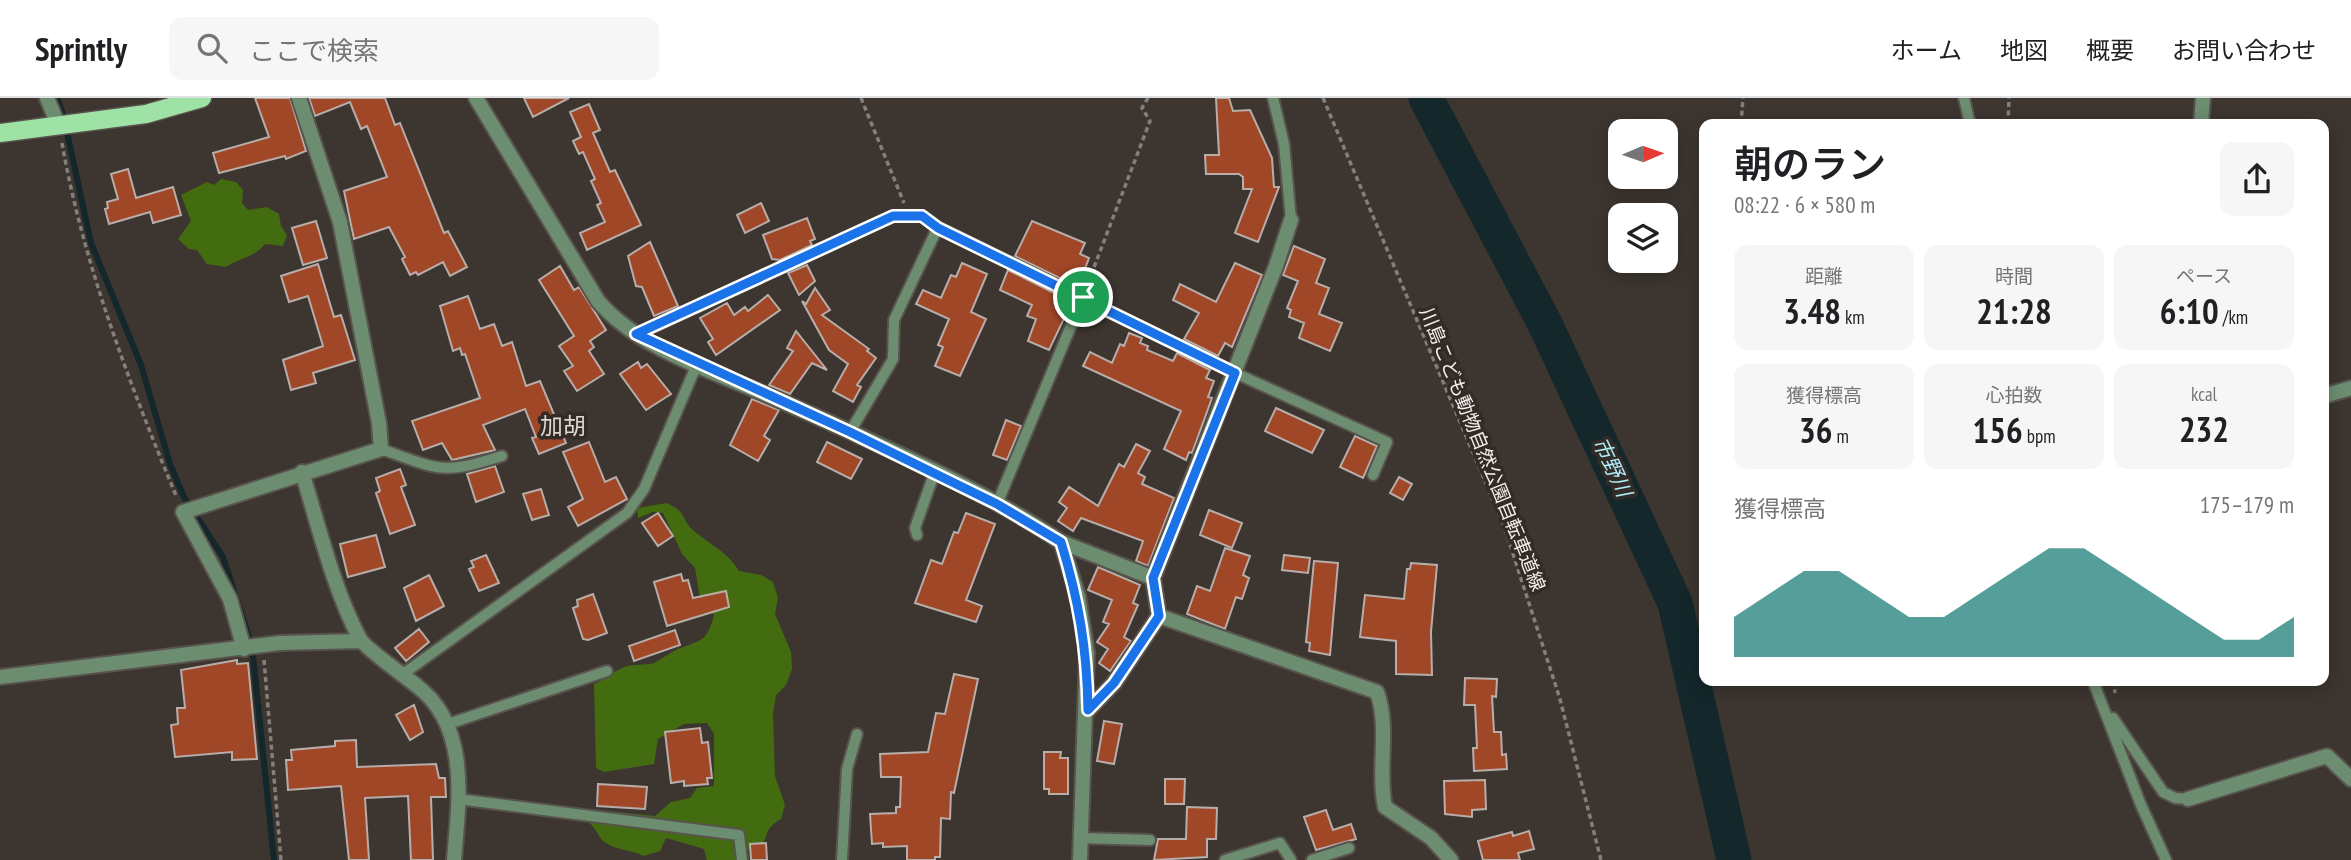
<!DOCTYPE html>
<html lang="ja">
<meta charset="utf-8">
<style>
body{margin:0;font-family:"PT Sans Narrow","Noto Sans JP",sans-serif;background:#f6f6f6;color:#202124;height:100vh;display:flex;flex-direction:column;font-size:26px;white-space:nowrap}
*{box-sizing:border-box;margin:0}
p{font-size:23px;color:#757577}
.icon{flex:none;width:38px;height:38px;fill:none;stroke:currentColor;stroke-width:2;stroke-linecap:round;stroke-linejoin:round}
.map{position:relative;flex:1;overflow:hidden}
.drawer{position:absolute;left:1699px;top:21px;width:630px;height:567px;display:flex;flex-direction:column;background:#fff;border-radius:14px;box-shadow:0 4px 18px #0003}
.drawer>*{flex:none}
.needle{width:46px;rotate:88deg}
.buttons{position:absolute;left:1608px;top:21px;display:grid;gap:14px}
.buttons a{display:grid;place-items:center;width:70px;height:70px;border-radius:14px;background:#fff;box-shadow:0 4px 18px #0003;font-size:35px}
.pin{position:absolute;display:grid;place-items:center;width:60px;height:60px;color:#fff;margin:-30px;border:4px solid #fff;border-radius:50%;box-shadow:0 2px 7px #0007}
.round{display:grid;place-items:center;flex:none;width:74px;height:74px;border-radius:14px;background:#f6f6f6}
.headline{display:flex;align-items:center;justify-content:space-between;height:119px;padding:0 35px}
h1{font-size:38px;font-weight:600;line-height:52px}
.figures{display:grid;grid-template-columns:repeat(3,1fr);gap:10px;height:119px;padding:7px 35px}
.figures div{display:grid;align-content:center;border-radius:14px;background:#f6f6f6;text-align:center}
.figures b{font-size:35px;font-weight:600}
.figures small{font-size:19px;font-weight:400}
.figures p{font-size:19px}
.chart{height:196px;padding:14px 35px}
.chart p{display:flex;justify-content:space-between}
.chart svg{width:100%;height:126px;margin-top:7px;fill:#0f766e;opacity:.7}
header{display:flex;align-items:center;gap:42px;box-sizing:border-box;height:98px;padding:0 35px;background:#fff;border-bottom:2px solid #e0e0e0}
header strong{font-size:33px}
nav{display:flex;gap:38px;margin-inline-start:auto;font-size:24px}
.search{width:490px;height:63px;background:#f6f6f6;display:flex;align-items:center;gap:18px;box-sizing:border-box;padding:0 24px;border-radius:14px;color:#757577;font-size:26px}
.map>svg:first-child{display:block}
.forest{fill:#426c0f}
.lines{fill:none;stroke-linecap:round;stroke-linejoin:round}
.stream{stroke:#14272a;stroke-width:6}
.river{stroke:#14272a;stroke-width:35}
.building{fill:#a04728;stroke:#b7ada9;stroke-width:2}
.service-casing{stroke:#59534e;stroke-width:14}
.minor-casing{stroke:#59534e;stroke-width:18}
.primary-casing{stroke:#59534e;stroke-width:21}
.path{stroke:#857f7b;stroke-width:3.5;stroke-dasharray:5 3.5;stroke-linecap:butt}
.service{stroke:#6d8d70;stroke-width:10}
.minor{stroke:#6d8d70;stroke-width:14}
.primary{stroke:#9fe2a6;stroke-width:18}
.route-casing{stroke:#fff;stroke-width:14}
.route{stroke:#1a73e8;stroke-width:9}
.labels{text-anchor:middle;stroke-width:7;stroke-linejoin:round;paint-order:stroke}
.street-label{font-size:19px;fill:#f2eeeb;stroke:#322b26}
.water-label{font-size:21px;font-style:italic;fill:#ade9f4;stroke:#322b26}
.quarter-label{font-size:23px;fill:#dfd7d0;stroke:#322b26}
</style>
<header>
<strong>Sprintly</strong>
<div class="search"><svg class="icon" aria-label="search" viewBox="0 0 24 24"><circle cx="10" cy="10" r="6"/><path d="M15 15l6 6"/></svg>ここで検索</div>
<nav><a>ホーム</a><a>地図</a><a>概要</a><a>お問い合わせ</a></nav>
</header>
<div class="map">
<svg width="2351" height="762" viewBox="0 0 2351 762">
<rect width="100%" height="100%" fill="#3c3530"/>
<!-- forest -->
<path class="forest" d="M 221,81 L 236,84 L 243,92 L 242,105 L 248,112 L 267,109 L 279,116 L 281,128 L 287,137 L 283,148 L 265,146 C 254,160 241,159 226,169 L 207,166 L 197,152 L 189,151 L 178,141 L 191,123 L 181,97 L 207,84 L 214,87 Z
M 667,405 C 688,415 680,420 693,432 C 710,447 727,453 739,473 L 761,477 L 773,484 L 778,500 L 775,516 L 791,554 L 792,571 L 786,587 L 776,597 L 773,616 L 775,678 L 785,707 L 781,721 C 762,732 770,738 759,752 L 741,751 L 736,762 L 707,762 L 704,751 L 666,740 L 660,753 L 644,758 C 632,752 616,752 606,745 C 598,741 598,731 588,724 L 589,711 L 655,718 L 671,704 L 690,700 L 697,690 L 714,688 L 714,636 L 707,625 L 684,626 L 658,641 L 654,666 L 604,674 L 596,670 L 594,586 C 605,582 612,574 622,570 C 633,565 645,568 654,565 C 662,561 669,555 678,551 C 701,542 707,544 714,517 L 701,506 L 695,470 L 682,456 L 663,415 L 653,414 L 638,420 L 637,410 Z"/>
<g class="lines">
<!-- stream -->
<path class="stream" d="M 57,0 L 63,16 L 91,145 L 141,267 L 170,366 L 184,399 L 223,459 L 252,548 L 274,762"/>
<!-- river -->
<path class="river" d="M 1426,0 L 1545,226 L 1675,505 L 1734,762"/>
</g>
<!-- building -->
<path class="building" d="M 255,0 L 290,0 L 306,53 L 286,61 L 285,58 L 219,75 L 213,55 L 269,39 Z
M 309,0 L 385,0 L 395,27 L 400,25 L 444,135 L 448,133 L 467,169 L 450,178 L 443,164 L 418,177 L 416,174 L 410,177 L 402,161 L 405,159 L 389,129 L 354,141 L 344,93 L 387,79 L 367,28 L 361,31 L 350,4 L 315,18 Z
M 524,0 L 569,0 L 533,19 Z
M 1216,0 L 1229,0 L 1233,13 L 1250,12 L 1272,60 L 1274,89 L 1279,89 L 1258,144 L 1235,135 L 1252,91 L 1243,91 L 1243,79 L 1239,76 L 1206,76 L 1205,57 L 1219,57 Z
M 589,6 L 600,32 L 593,35 L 610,74 L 615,72 L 641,127 L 587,152 L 580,135 L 605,124 L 597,107 L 601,105 L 591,83 L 595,81 L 583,54 L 579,56 L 573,43 L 581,39 L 570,14 Z
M 128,71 L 136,100 L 173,89 L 181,117 L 153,125 L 150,114 L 109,126 L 105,111 L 108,110 L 107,104 L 118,101 L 111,76 Z
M 761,105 L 769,123 L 745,135 L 737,117 Z
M 807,120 L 815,141 L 810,143 L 812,147 L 780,162 L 772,161 L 763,137 Z
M 316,123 L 327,160 L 303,167 L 292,130 Z
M 1032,123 L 1085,145 L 1080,156 L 1089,160 L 1078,189 L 1015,158 Z
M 650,144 L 678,208 L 654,218 L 642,189 L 636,188 L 628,158 Z
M 1294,148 L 1325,161 L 1316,185 L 1329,190 L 1319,216 L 1342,225 L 1330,253 L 1299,240 L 1304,225 L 1289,219 L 1291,212 L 1287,210 L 1298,183 L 1283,177 Z
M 962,165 L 987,176 L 971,214 L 986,221 L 960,278 L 935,268 L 943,249 L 938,247 L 949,221 L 916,206 L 923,192 L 941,200 L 951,177 L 956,179 Z
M 1235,165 L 1262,177 L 1232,249 L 1225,245 L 1218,258 L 1184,241 L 1199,215 L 1173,202 L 1180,186 L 1216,204 Z
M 318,166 L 334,219 L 341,217 L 355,262 L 313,275 L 316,285 L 291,292 L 283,262 L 323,248 L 308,198 L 289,204 L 281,178 Z
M 807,167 L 815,183 L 799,197 L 788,175 Z
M 560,168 L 574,192 L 579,189 L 606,232 L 590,243 L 594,249 L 589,253 L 604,276 L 577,293 L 564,273 L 573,268 L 559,248 L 574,238 L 539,182 Z
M 1008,172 L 1072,204 L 1049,252 L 1028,243 L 1036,221 L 1027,218 L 1032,207 L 1000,192 Z
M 815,190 L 830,212 L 822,217 L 869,251 L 867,253 L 876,260 L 857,287 L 861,289 L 853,304 L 833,293 L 848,266 L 829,252 L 802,203 L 806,206 Z
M 768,197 L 780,212 L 716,257 L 708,244 L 713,241 L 700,220 L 727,205 L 734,217 L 745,209 L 748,213 Z
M 468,198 L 480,231 L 494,226 L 502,248 L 512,244 L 526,288 L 540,283 L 566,345 L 539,356 L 532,340 L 536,339 L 525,311 L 483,327 L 495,352 L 452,362 L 442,345 L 423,352 L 412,323 L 480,300 L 465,256 L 462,257 L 460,250 L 453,253 L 440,208 Z
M 796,233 L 827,272 L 812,265 L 790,296 L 769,287 L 793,253 L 787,250 Z
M 1129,235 L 1142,240 L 1140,245 L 1148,248 L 1147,252 L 1173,263 L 1177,255 L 1210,272 L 1206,280 L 1214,283 L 1208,299 L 1212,300 L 1192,355 L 1189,354 L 1186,362 L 1164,351 L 1181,313 L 1083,268 L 1090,254 L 1112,265 L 1120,246 L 1124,248 Z
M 638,264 L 641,270 L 647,266 L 671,296 L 646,312 L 620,276 Z
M 752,301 L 779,312 L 764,338 L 770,342 L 758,363 L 730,347 Z
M 1276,310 L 1324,332 L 1312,355 L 1265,333 Z
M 1006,322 L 1021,328 L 1007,362 L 993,357 Z
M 1355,338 L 1377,348 L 1363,380 L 1340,369 Z
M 589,344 L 605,384 L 616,379 L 627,401 L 578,428 L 568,409 L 583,401 L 563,354 Z
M 827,344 L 862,361 L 851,381 L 817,364 Z
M 1136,346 L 1150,353 L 1138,375 L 1145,379 L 1142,386 L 1174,400 L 1148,468 L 1136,463 L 1143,443 L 1081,420 L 1073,433 L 1058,423 L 1067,410 L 1059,404 L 1069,389 L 1098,408 L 1119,366 L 1124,369 Z
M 495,368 L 504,394 L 476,404 L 467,376 Z
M 400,371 L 406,387 L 401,389 L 415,427 L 390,436 L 376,395 L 380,393 L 376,380 Z
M 1399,379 L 1412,386 L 1403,402 L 1390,395 Z
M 541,391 L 549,417 L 532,422 L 523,396 Z
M 1209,412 L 1242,425 L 1232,450 L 1200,437 Z
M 658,415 L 673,438 L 658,448 L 642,425 Z
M 966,415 L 995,426 L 966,502 L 982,508 L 976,524 L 915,505 L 931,462 L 942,466 L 954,434 L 958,435 Z
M 376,437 L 385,469 L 348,479 L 340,446 Z
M 1225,450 L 1250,458 L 1243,477 L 1249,480 L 1242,501 L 1236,499 L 1225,531 L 1187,516 L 1197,488 L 1210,493 Z
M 486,457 L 499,485 L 479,493 L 469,471 L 474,469 L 471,463 Z
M 1284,457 L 1310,460 L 1308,475 L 1282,472 Z
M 1314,463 L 1338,465 L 1330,557 L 1309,553 L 1310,545 L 1306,544 Z
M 1411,465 L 1437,467 L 1431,534 L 1432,577 L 1396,576 L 1396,543 L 1360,539 L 1365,497 L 1404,501 L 1407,471 L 1410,471 Z
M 1098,469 L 1140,487 L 1133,505 L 1138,507 L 1124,539 L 1131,543 L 1110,573 L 1099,565 L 1108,551 L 1097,544 L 1109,526 L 1103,524 L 1112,502 L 1088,492 Z
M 681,476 L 683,483 L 688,482 L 693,500 L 726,493 L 729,509 L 667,528 L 654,484 Z
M 429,477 L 444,508 L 416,523 L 404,490 Z
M 593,496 L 607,535 L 588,542 L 583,541 L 573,510 L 578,508 L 577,502 Z
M 419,531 L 429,544 L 406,563 L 395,550 Z
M 675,532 L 680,547 L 634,563 L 629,548 Z
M 237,562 L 237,566 L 248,565 L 257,661 L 232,662 L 232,654 L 175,659 L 171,627 L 178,626 L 177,610 L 185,610 L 181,572 Z
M 954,576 L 978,581 L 954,695 L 951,694 L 950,721 L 941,720 L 940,759 L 935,759 L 935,762 L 907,762 L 907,748 L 883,749 L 883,745 L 872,746 L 870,716 L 896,715 L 896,709 L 900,709 L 901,679 L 881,679 L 880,656 L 928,654 L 936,615 L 945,616 Z
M 1465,580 L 1497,581 L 1496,599 L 1492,598 L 1494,634 L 1501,634 L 1502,657 L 1506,656 L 1507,671 L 1474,673 L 1473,650 L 1477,650 L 1475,607 L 1464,607 Z
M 414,607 L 423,634 L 410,642 L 396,617 Z
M 1104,623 L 1122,626 L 1114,666 L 1097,663 Z
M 700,630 L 702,645 L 708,644 L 712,680 L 707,680 L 708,686 L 684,688 L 684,683 L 671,685 L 665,634 Z
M 356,642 L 357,669 L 436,666 L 439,680 L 445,680 L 446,699 L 431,699 L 433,762 L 411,762 L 408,698 L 365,700 L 369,762 L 349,762 L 341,688 L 288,692 L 286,662 L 292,662 L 291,652 L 335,648 L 335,643 Z
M 1044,654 L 1061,654 L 1060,660 L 1068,660 L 1068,696 L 1049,696 L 1049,691 L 1044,691 Z
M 1165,681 L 1185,681 L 1184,706 L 1165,706 Z
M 1485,682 L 1486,711 L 1472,712 L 1472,719 L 1445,716 L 1444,683 Z
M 598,686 L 647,689 L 645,711 L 597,708 Z
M 1187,709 L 1217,710 L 1216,741 L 1207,741 L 1207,759 L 1154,762 L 1158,741 L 1186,741 Z
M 1326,712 L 1333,732 L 1351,726 L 1356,741 L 1316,752 L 1304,719 Z
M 1529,733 L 1534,751 L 1518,755 L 1520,762 L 1483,762 L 1478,743 L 1512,734 L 1513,738 Z
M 766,745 L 767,762 L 751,762 L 750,746 Z"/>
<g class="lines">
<defs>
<path id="service" d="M 1273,0 L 1284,46 L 1291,122
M 1964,0 L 1970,26
M 636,237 L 893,118 L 922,118 L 938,129 L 1235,275 L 1387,344 L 1373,377
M 850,334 L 893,261 L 894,222 L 938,129
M 381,351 C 440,372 441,377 502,358
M 997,406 L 1083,199
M 917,437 L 915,430 L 934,376
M 403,576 L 627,415 L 644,391 L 697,266
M 2093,583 L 2141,707 L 2166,762
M 2113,620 L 2163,694 L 2175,700 L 2188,701
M 448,626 L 607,573
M 458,701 L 739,737 L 742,762
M 1080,740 L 1150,742
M 842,762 L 847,671 L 857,636
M 1225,762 L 1280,745 L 1291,762
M 1312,762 L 1349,750"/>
<path id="minor" d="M 47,0 L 59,29
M 476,0 L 598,203 C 642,254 719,275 779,302 C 871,343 978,388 1061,444 L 1078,498 L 1087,555 L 1080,762
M 2201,26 L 2203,0
M 2324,298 L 2351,290
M 302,374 C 318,426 334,493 360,541 C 365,550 406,579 417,588 C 470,628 459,703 454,762
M 1061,444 L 1153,480
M 1159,518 L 1377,594 C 1390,631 1377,670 1385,709 L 1431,740 L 1451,762
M 244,551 L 230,501 L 183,414 L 381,351 L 379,325 L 340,124 L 299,0
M 0,579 L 280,545 L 361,543
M 1088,612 L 1114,585 L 1159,518 L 1153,480 L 1276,168 L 1291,122
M 2188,701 L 2327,658 L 2351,681"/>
<path id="primary" d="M 0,35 L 146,16 L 202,0"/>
</defs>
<!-- service casing -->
<use href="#service" class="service-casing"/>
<!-- minor casing -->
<use href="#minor" class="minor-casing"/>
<!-- primary casing -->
<use href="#primary" class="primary-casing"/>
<!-- path -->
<path class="path" d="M 861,0 L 904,105
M 1323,0 L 1504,428 L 1560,601 L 1601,762
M 1741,26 L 1743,0
M 2008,26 L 2009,0
M 62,45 C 83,165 130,287 177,400
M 1088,185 L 1150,23 L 1142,10 L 1148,0
M 264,562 L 281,762
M 2114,583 L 2115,595"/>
<!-- service -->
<use href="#service" class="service"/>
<!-- minor -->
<use href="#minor" class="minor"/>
<!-- primary -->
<use href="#primary" class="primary"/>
</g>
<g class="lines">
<defs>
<path id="route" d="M 893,118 L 922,118 L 938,130 L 1235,275 L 1153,480 L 1159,518 L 1114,585 L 1088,612 C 1087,550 1079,503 1061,444 L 997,406 L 850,334 L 636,236 Z"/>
</defs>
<!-- route casing -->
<use href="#route" class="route-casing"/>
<!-- route -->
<use href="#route" class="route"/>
</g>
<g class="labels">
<!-- street labels -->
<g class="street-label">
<text transform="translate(1483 351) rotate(68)" y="7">川島こども動物自然公園自転車道線</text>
</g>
<!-- water labels -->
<g class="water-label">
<text transform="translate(1612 369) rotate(65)" y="7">市野川</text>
</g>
<!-- quarter labels -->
<g class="quarter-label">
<text x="563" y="336">加胡</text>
</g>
</g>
</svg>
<div class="buttons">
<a><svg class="needle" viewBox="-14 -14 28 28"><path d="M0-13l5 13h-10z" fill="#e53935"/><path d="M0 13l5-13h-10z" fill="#757577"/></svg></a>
<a><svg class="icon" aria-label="layers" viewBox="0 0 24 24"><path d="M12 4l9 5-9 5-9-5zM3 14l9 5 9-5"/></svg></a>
</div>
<div class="pin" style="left:1083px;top:199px;background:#1e9e55"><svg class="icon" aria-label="arrive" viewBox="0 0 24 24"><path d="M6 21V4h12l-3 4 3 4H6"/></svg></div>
<section class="drawer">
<div class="headline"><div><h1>朝のラン</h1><p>08:22 · 6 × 580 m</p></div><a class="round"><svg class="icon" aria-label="share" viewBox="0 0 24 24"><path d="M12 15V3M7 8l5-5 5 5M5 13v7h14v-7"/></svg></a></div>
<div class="figures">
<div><p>距離</p><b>3.48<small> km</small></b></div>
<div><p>時間</p><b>21:28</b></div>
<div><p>ペース</p><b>6:10<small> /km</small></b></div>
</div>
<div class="figures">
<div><p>獲得標高</p><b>36<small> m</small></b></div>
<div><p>心拍数</p><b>156<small> bpm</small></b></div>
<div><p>kcal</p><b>232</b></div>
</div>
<div class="chart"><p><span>獲得標高</span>175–179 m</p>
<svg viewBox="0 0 160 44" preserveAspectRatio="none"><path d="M0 44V30L10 22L20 14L30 14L40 22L50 30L60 30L70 22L80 14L90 6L100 6L110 14L120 22L130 30L140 38L150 38L160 30V44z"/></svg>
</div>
</section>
</div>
